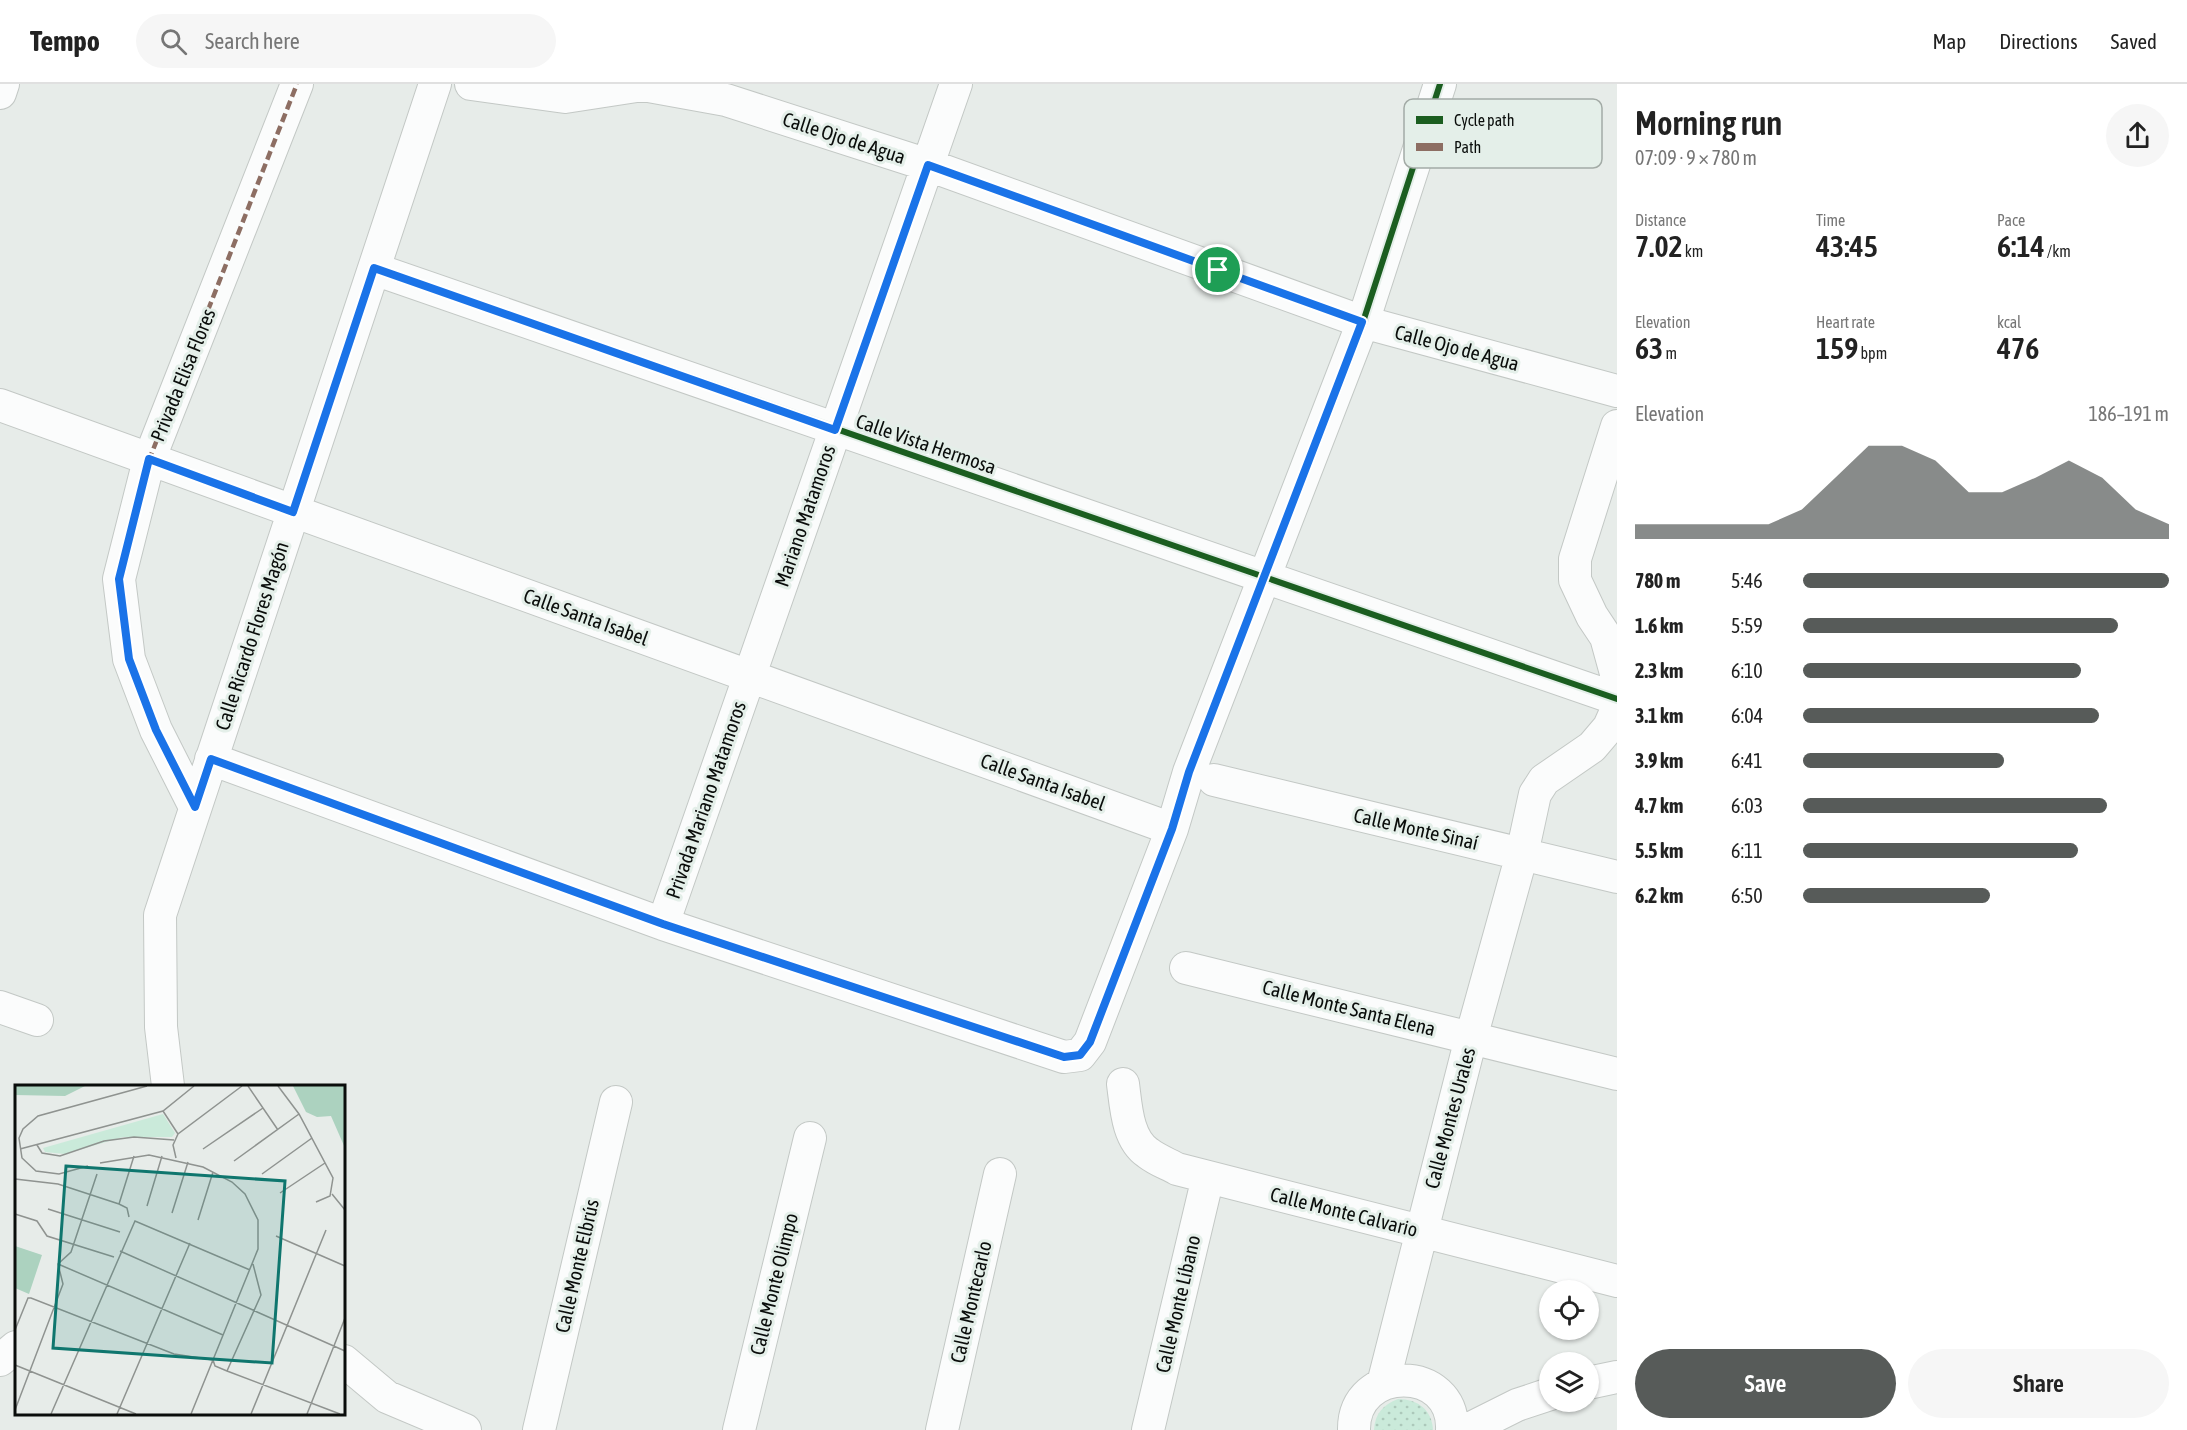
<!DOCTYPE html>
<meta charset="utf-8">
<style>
body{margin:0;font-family:"Asap Condensed",sans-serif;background:#f6f6f6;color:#222;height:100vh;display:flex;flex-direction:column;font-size:22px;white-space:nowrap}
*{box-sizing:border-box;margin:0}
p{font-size:20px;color:#767676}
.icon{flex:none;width:33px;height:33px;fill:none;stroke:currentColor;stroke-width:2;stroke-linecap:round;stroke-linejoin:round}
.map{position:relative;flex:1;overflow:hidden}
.panel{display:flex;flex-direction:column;background:#fff;width:570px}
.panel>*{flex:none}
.tools{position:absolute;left:1539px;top:1196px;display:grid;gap:12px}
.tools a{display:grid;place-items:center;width:60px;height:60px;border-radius:50%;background:#fff;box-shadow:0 2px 4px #0004;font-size:30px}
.pin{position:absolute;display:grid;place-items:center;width:51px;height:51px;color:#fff;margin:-26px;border:3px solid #fff;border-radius:50%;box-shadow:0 2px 6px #0007}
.round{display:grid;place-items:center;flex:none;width:63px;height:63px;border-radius:32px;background:#f6f6f6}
.overview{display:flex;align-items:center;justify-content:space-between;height:102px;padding:0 18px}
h1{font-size:33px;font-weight:600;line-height:45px}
.metrics{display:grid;grid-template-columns:repeat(3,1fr);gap:9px;height:102px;padding:6px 18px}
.metrics div{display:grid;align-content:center}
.metrics b{font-size:30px;font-weight:600}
.metrics small{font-size:16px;font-weight:400}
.metrics p{font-size:16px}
.chart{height:168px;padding:12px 18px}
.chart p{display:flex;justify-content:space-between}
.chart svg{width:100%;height:108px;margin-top:6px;fill:#575b59;opacity:.7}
.action{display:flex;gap:12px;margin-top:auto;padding:12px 18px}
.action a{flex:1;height:69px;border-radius:36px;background:#575b59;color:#fff;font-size:24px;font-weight:600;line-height:69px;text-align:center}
.action a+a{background:#f6f6f6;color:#222}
ul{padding:0 18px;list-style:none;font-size:20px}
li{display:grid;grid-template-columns:96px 72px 1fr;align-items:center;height:45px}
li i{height:15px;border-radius:8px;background:#575b59}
header{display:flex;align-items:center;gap:36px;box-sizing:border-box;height:84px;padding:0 30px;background:#fff;border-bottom:2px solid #e0e0e0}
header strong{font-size:28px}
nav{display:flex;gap:33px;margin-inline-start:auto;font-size:21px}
.search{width:420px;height:54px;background:#f6f6f6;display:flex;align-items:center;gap:15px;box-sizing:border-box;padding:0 21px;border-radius:33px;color:#767676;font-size:22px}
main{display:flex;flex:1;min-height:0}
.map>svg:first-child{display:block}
.grass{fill:url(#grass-dots)}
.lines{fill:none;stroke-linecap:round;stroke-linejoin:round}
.street-casing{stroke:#c3c8c5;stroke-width:34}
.street{stroke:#fbfcfc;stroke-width:32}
.quiet{stroke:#8d6e63;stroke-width:4.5;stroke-dasharray:9 4.5;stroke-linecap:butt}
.cycleway-casing{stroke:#e4efe9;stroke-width:10}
.cycleway{stroke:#1b5e20;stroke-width:6}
.route-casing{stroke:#fff;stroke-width:12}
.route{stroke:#1a73e8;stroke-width:8}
.labels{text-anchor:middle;stroke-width:6;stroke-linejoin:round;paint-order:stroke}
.street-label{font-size:20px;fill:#0a0d0b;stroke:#e4efe9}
.inset-road{fill:none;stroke:#8f9390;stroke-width:1.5}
.view{fill:#0f766e;fill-opacity:0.15;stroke:#0f766e;stroke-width:3}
.inset-edge{fill:none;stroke:#0a0d0b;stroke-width:3}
.key{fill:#e4efe9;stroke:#a3aba6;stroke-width:1.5}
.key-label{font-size:16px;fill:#0a0d0b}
</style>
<header>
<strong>Tempo</strong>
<div class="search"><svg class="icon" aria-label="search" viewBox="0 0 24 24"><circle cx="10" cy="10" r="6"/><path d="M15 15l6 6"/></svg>Search here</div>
<nav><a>Map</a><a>Directions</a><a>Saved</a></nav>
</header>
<main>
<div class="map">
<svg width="1617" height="1346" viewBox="0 0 1617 1346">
<defs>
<pattern id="grass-dots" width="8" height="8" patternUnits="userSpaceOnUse" patternTransform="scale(1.5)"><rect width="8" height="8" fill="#caeada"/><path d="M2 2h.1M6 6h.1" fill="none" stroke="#acc8ba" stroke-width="1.8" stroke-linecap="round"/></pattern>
</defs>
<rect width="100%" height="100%" fill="#e7ece9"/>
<!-- grass -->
<path class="grass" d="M 1398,1315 C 1418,1315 1432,1326 1433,1346 L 1374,1346 C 1375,1329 1383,1321 1398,1315 Z"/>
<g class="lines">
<defs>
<path id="street" d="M 471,0 L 565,13 L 643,1 L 726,16 L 928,81 L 1363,238 L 1617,307
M 0,9 L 3,0
M 374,185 L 1617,615
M 0,321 L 1172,745
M 1617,342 L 1575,475 L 1575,496 L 1592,532 L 1606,553 L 1617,593
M 211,675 L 663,840 L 1064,973 L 1080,971 L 1090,958 L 1172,745 L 1189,688 L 1363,238 L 1440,0
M 1214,696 L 1617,793
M 195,723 L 156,646 L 129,575 L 119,495 L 149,376 L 297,0
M 663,840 L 956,0
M 1186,884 L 1617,990
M 0,923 L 37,936
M 1123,1000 C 1126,1022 1127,1055 1148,1069 C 1157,1076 1168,1080 1177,1085 L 1617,1197
M 168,1002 L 161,943 L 160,831 L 435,0
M 0,1276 L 16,1263
M 344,1277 L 387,1313 L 465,1346
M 1588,1299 L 1617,1293
M 1383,1300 L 1471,954 L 1522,770 L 1535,710 L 1544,696 L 1592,663 L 1609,643 L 1617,625
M 539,1346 L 616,1018
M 739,1346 L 810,1054
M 942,1346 L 1000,1090
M 1148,1346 L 1208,1093
M 1354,1346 C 1353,1280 1455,1280 1452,1346
M 1467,1346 L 1517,1321 L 1550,1310"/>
</defs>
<!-- street casing -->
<use href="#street" class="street-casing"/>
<!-- street -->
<use href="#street" class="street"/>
<!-- quiet -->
<path class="quiet" d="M 195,723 L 156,646 L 129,575 L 119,495 L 149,376 L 297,0"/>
<defs>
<path id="cycleway" d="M 374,185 L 1617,615
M 211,675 L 663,840 L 1064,973 L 1080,971 L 1090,958 L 1172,745 L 1189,688 L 1363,238 L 1440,0"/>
</defs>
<!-- cycleway casing -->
<use href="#cycleway" class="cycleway-casing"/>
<!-- cycleway -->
<use href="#cycleway" class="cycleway"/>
</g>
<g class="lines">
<defs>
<path id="route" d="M 928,81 L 1362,238 L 1189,688 L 1172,745 L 1090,958 L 1080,971 L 1064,973 L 663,840 L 211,675 L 195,723 L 156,646 L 129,575 L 119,495 L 149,375 L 293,428 L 374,184 L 835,346 Z"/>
</defs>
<!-- route casing -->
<use href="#route" class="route-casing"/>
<!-- route -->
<use href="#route" class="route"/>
</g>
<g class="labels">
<!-- street labels -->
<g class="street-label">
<text transform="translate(844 54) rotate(18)" y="7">Calle Ojo de Agua</text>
<text transform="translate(1457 264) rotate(15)" y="7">Calle Ojo de Agua</text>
<text transform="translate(183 291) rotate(-68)" y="7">Privada Elisa Flores</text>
<text transform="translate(926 360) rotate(19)" y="7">Calle Vista Hermosa</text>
<text transform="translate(805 432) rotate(-71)" y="7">Mariano Matamoros</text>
<text transform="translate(586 533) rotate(20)" y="7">Calle Santa Isabel</text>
<text transform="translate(252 552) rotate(-72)" y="7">Calle Ricardo Flores Magón</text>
<text transform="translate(1043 698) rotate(20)" y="7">Calle Santa Isabel</text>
<text transform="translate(706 716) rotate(-71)" y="7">Privada Mariano Matamoros</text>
<text transform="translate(1416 745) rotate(13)" y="7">Calle Monte Sinaí</text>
<text transform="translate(1349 924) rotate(14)" y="7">Calle Monte Santa Elena</text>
<text transform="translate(1450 1034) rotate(-75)" y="7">Calle Montes Urales</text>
<text transform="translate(1344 1128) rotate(14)" y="7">Calle Monte Calvario</text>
<text transform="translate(577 1182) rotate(-77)" y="7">Calle Monte Elbrús</text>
<text transform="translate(774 1200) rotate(-76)" y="7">Calle Monte Olimpo</text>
<text transform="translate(971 1218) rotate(-77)" y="7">Calle Montecarlo</text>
<text transform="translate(1178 1220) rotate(-77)" y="7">Calle Monte Líbano</text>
</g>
</g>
<!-- overview -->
<g transform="translate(15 1001)">
<rect width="330" height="330" fill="#e7ece9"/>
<path d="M 0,1 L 70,1 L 50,11 L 0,10 ZM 278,1 L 330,1 L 330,63 L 316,31 L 302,32 L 291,27 ZM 0,161 L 27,170 L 14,209 L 0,203 Z" fill="#acd2bf"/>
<path d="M 148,29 L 160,48 L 157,52 L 108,52 L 50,69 L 30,67 L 28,63 Z" fill="#caeada"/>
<path class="inset-road" d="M 233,1 L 263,45M 263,1 L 284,29 L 318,93 L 315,111 L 301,117M 148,26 L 163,49M 22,60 L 27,68 L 45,71 L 89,56 L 119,52 L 159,55M 5,64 L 148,26 L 179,1M 188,64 L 248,23M 161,73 L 158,60 L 163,49 L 227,1M 219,76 L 284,29M 85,78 L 134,70 L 188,82 L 217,97 L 230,109 L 243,135 L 243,164 L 176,329M 73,81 L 44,89 L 21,86 L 7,73 L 4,53 L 8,44 L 23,31 L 132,1M 247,89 L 297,53M 0,94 L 43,99 L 104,119 L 112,123 L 114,132M 265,108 L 310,78M 317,109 L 330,125M 104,119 L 119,71M 132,121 L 147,71M 33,124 L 105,147M 157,128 L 173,77M 0,129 L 22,136 L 32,151 L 99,172M 183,135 L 198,87M 261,151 L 330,181M 105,166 L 330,266M 43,179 L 208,250M 0,245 L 13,213 L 16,213 L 159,269 L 198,275 L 200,281 L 212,286 L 325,329M 0,280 L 121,329M 212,286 L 246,210 L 238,179M 0,325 L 48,199 L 43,179 L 56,167 L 82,89M 36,329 L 120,136 L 235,185M 102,329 L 175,158M 236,329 L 311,145M 292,329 L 330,233"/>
<path class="view" d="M 51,81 L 270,96 L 257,278 L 38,263 Z"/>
<rect width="330" height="330" class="inset-edge"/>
</g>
<!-- legend -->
<rect x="1404" y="15" width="198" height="69" rx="9" class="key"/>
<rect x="1416" y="32" width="27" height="8" fill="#1b5e20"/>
<rect x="1416" y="59" width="27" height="8" fill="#8d6e63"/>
<g class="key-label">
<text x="1454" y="42">Cycle path</text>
<text x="1454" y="69">Path</text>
</g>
</svg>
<div class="tools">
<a><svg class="icon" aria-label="locate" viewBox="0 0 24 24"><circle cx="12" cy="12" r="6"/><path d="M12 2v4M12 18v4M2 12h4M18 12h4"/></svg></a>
<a><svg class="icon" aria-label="layers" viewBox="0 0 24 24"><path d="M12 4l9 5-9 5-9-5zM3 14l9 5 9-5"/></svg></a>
</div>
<div class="pin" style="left:1218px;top:186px;background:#1e9e55"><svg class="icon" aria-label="arrive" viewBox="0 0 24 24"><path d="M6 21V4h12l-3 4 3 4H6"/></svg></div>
</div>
<section class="panel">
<div class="overview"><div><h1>Morning run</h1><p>07:09 · 9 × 780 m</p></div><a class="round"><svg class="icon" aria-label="share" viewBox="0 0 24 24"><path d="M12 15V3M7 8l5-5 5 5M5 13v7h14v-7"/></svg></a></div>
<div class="metrics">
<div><p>Distance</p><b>7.02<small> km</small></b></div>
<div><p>Time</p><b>43:45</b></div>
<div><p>Pace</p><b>6:14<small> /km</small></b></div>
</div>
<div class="metrics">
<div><p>Elevation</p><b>63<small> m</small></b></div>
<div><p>Heart rate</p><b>159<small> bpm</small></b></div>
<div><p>kcal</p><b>476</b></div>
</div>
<div class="chart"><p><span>Elevation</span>186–191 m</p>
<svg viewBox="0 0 160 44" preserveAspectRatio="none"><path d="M0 44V38L10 38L20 38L30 38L40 38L50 32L60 19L70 6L80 6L90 12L100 25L110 25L120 19L130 12L140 19L150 32L160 38V44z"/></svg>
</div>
<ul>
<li><b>780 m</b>5:46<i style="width:100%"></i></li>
<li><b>1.6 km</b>5:59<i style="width:86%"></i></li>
<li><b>2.3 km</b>6:10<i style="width:76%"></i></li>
<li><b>3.1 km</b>6:04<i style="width:81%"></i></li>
<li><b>3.9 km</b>6:41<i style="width:55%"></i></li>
<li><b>4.7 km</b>6:03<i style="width:83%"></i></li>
<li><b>5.5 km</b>6:11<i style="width:75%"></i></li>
<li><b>6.2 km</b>6:50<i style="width:51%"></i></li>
</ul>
<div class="action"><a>Save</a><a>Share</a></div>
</section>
</main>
